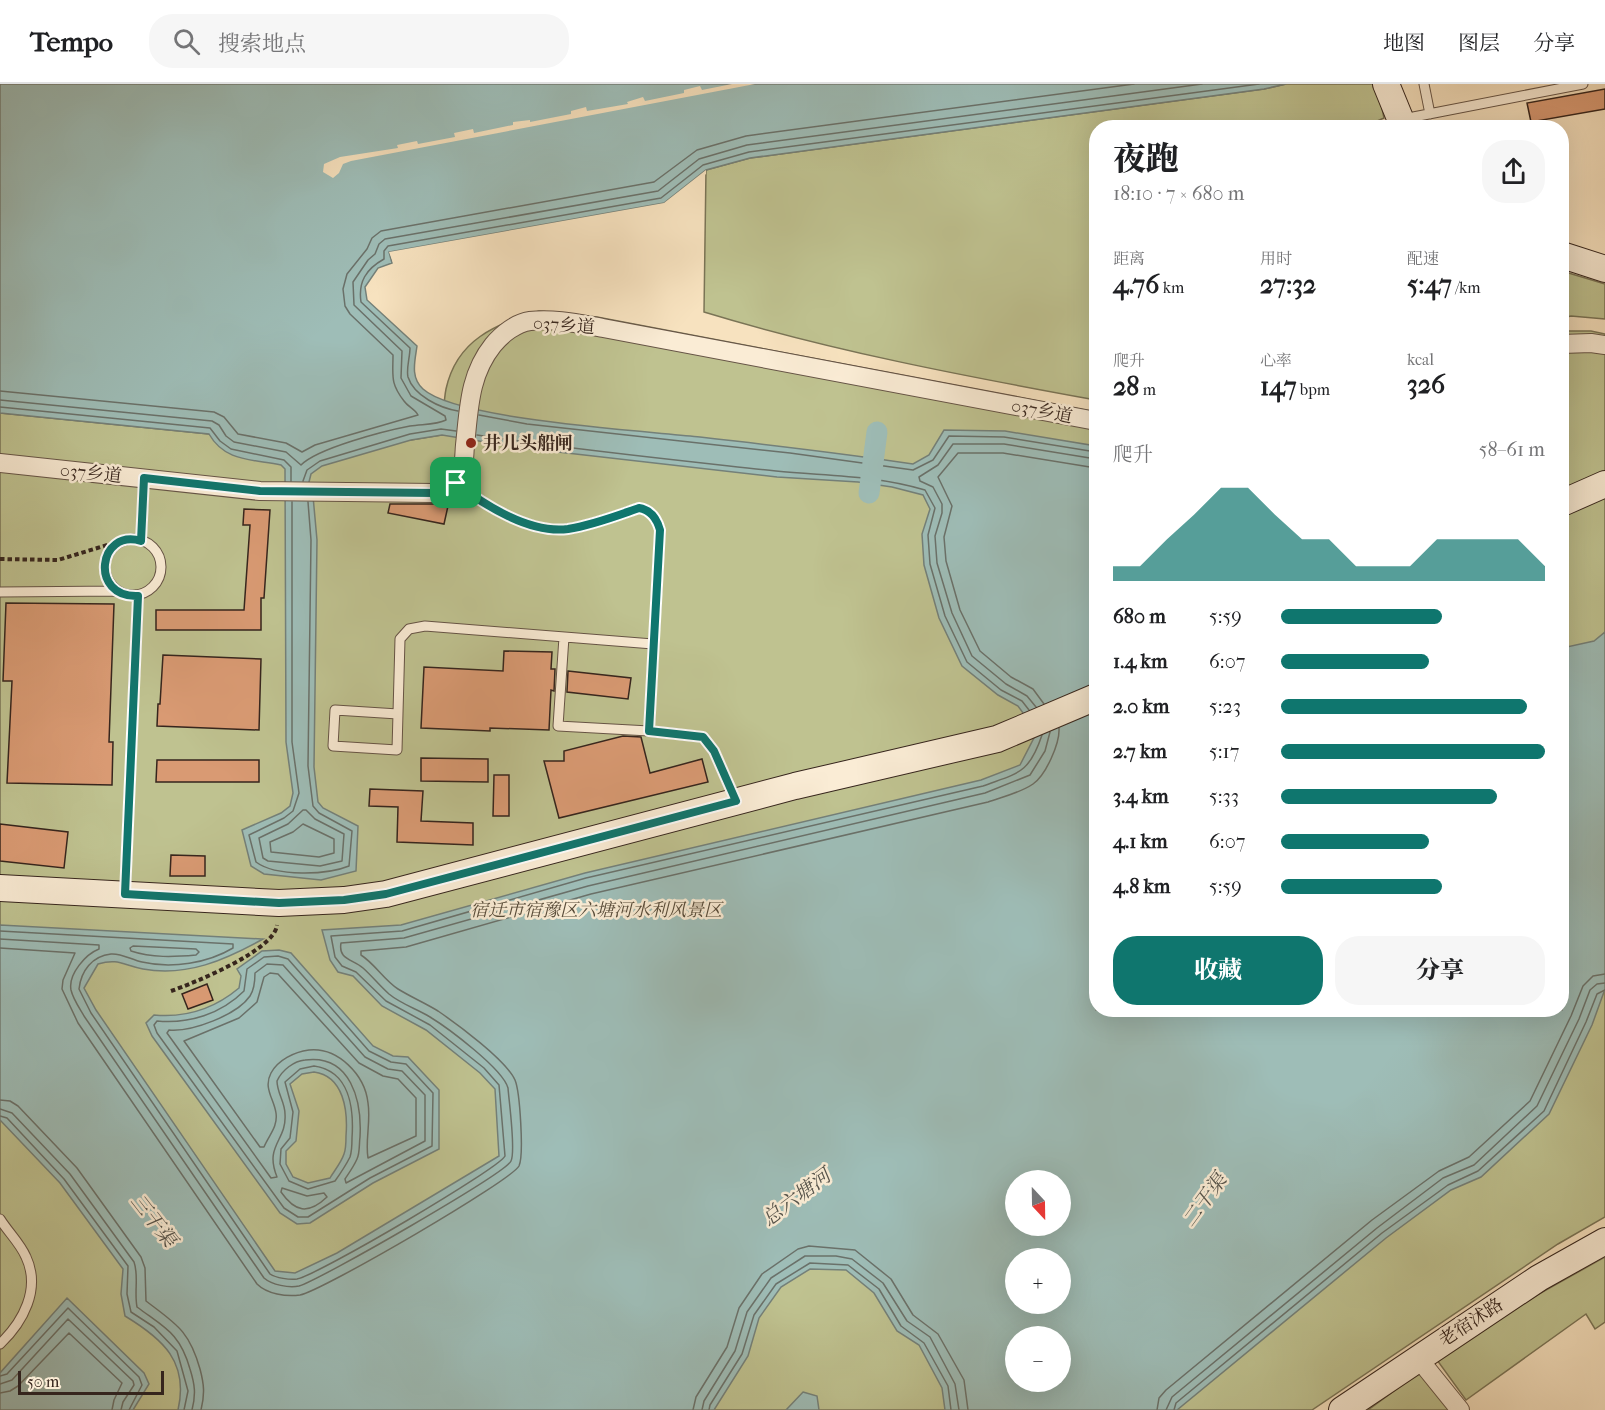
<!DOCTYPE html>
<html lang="zh">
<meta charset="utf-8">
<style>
body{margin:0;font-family:"IM FELL French Canon","Noto Serif SC",serif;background:#f6f6f6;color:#202124;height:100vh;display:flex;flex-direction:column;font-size:22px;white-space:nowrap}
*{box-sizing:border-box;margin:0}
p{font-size:20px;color:#757577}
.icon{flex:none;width:33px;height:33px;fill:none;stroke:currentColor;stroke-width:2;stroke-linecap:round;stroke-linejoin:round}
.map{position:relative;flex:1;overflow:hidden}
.details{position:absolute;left:1089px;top:36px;width:480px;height:897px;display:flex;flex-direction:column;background:#fff;border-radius:24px;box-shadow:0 6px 24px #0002}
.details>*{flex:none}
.needle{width:39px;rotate:158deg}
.fabs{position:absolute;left:1005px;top:1086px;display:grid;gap:12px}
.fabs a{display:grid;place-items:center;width:66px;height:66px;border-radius:50%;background:#fff;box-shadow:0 6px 24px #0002;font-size:30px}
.scale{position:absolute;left:18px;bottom:15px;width:146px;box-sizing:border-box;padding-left:6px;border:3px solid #36251d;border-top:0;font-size:16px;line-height:21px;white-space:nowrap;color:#36251d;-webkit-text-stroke:4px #faecd5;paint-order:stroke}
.pin{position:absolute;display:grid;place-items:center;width:51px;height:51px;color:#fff;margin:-26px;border-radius:12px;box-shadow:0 3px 9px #0006}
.round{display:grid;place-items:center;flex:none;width:63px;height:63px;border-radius:24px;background:#f6f6f6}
.summary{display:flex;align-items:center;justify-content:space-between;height:102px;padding:0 24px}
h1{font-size:33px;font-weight:800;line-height:45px}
.figures{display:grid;grid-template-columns:repeat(3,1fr);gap:9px;height:102px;padding:6px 24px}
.figures div{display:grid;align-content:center}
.figures b{font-size:26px;font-weight:800}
.figures small{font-size:16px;font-weight:400}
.figures p{font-size:16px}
.chart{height:168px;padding:12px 24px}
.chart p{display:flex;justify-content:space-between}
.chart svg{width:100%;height:108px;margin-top:6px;fill:#0f766e;opacity:.7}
.cta{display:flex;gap:12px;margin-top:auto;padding:12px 24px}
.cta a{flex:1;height:69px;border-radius:24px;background:#0f766e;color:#fff;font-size:24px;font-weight:800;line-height:69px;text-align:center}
.cta a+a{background:#f6f6f6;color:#202124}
ul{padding:0 24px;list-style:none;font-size:20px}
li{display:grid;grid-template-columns:96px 72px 1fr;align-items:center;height:45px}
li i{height:15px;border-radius:8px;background:#0f766e}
header{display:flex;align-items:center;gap:36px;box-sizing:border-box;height:84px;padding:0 30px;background:#fff;border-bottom:2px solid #e0e0e0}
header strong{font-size:28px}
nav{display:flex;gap:33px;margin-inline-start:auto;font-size:21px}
.search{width:420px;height:54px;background:#f6f6f6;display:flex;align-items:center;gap:15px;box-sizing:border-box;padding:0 21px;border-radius:24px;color:#757577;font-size:22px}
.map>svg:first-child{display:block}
.green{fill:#bfc290;stroke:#7a7456;stroke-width:1.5;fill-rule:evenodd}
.water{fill:#9ebdb7;stroke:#748079;stroke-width:1.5;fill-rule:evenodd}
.pier{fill:#f7e2bf}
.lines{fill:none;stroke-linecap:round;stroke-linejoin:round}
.shore{stroke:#6a716a;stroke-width:1.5}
.canal{stroke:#9ebdb7;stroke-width:21}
.building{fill:#d99a73;stroke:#36251d;stroke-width:1.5}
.lane-casing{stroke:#665446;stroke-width:11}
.street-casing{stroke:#665446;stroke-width:20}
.secondary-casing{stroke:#36251d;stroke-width:28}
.path{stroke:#36251d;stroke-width:4;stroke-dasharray:4.5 3;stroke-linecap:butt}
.lane{stroke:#faecd5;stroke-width:9}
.street{stroke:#faecd5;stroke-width:18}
.secondary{stroke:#faecd5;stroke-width:26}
.route-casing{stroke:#fff;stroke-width:12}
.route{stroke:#0f766e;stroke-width:8}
.poi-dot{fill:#8f2418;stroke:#faecd5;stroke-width:2}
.labels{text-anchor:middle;stroke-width:5;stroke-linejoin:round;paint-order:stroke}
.street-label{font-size:18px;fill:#36251d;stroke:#faecd5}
.poi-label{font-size:18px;font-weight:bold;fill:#36251d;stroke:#faecd5;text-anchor:start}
.park-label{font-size:18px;font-style:italic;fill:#584c3a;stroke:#faecd5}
.water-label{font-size:20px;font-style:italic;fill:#55534b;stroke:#faecd5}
</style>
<header>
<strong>Tempo</strong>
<div class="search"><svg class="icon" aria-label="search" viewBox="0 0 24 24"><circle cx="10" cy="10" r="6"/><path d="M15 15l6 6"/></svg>搜索地点</div>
<nav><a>地图</a><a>图层</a><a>分享</a></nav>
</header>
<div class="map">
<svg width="1605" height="1326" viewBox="0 0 1605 1326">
<rect width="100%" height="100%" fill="#f7e2bf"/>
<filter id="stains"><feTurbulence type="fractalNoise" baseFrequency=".00333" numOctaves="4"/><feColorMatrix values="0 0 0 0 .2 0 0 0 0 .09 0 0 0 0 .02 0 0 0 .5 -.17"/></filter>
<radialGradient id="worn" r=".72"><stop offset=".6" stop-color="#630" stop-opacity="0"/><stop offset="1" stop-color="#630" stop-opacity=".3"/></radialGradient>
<!-- green -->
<path class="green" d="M 1286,0 L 1377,0 L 1384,34 L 1377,37 L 1381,43 L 1096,44 L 1096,316 C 964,292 832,267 704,228 L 706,86 L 750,74 L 1264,5 Z
M 1562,187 L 1605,200 L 1605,235 L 1571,232 L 1562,234 Z
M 539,227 L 597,233 L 1096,328 L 1096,926 L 1562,926 L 1562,247 L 1591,247 L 1605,250 L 1605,1133 L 1558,1160 L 1312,1326 L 0,1326 L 0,329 L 209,350 L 411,356 L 441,351 C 444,336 443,320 446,305 C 457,255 495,241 539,227 ZM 1016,1096 L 1060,1096 L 1060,1142 L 1016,1142 ZM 1016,1174 L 1060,1174 L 1060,1220 L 1016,1220 ZM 1016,1252 L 1060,1252 L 1060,1298 L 1016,1298 Z
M 1605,1173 L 1605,1238 L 1595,1245 L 1586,1230 L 1466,1316 L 1437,1276 L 1537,1211 Z
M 1420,1288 L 1451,1326 L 1368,1326 Z"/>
<!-- water -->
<path class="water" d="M 0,0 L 1286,0 L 1264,5 L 750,74 L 706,86 L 664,119 L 389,168 L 392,179 L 378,184 L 365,203 L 367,216 L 417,262 C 415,277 410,293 423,305 C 457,336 646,347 700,353 C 771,361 842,369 913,380 L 929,371 L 944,346 L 1005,347 L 1096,362 L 1096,926 L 1562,926 L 1562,564 L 1594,557 L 1605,548 L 1605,905 L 1592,941 L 1549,1030 L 1481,1093 L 1451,1106 L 1386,1154 L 1177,1326 L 945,1326 L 942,1304 L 919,1261 L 897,1247 L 874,1209 L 846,1186 L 810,1185 L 781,1203 L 759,1234 L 748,1272 L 714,1326 L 178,1326 C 189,1278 163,1255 125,1232 L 121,1210 L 123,1185 L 60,1099 L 0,1036 L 0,841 L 263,855 C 225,876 187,893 143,885 C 123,881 118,874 98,880 L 84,904 L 96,926 L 275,1187 L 295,1189 L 337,1169 L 499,1072 L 495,1005 L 480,989 L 426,946 L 382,922 L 353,892 L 338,888 L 330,876 L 322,846 L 401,841 L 585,789 L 981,696 L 1020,681 L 1037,648 L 1018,622 L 998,611 L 962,582 L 939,534 L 924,481 L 922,450 L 930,425 L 923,411 L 892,403 L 858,398 L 777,393 L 523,364 L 442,351 L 411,356 L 322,382 L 311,390 L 309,398 L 313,412 L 317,456 L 314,683 L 318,718 L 323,724 L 358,742 L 356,787 L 321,796 L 264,790 L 251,782 L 242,746 L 281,729 L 290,722 L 293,709 L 286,658 L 285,385 L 281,381 C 252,375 225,378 209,350 L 0,329 ZM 1016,1096 L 1060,1096 L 1060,1142 L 1016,1142 ZM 1016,1174 L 1060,1174 L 1060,1220 L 1016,1220 ZM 1016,1252 L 1060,1252 L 1060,1298 L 1016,1298 Z
M 279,866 L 291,869 L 373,962 L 393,972 L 408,973 L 439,1006 L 439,1065 L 373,1099 L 310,1139 L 297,1140 L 280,1129 L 152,952 L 146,939 L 154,931 C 186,934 214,925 239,904 L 241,892 L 237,885 L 262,867 ZM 314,988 C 344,992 348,1027 346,1052 C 346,1057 346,1065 344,1070 C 341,1079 334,1087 330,1094 L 308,1099 L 293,1093 L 286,1080 L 286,1067 L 296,1057 L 299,1027 L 290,1000 L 302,990 Z
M 67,1214 L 144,1289 L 149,1300 L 133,1326 L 0,1326 L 0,1289 Z
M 803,1308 L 817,1312 L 819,1326 L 786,1326 Z"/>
<!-- pier -->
<path class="pier" d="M 732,0 L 755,0 L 351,77 L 343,80 L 339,89 L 333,94 L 323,88 L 324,80 L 340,73 L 398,64 L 397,61 L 417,57 L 418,60 L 455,53 L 454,49 L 473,45 L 474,49 L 513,41 L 513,38 L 530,36 L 530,38 L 571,30 L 571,27 L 586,23 L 587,27 L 628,20 L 627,18 L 643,13 L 645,17 L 684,9 L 684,6 L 700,2 L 702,6 Z
M 706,86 L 706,90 L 665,122 L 393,170 L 394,181 L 389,168 L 664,119 Z"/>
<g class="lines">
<!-- shore -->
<path class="shore" d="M 0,307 L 214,328 L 224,333 L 238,350 L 286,359 L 302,368 L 315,361 L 418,331 C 415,325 408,323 404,317 C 390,299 393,292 393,271 L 350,230 L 345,222 L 343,205 L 347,190 L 367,165 L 372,154 L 381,147 L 654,98 L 697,66 L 746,52 L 1134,0
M 0,316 L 212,337 L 219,341 L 226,352 L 234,358 L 286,368 L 301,381 C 318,364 384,347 410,342 C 422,340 436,341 446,336 L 445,332 L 411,312 L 401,294 L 402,267 L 354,221 L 353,198 L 368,176 L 375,170 L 379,160 L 385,155 L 658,107 L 699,75 L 747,61 L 1202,0
M 0,323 L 210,344 L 220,357 L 231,365 L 284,376 L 291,383 L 291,397
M 458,327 C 440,324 414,312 408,293 C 406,285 410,273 410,264 L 361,218 C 358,198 366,185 384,175 L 384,167 L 388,162 L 661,114 L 703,81 L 749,68 L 1259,0
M 479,331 L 527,340 L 790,369 L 913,386 L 933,376 L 949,352 L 1004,353 L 1096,368
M 477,351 C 576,366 676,376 776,387 C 826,392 876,391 925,406 L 935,424 L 928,451 L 930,480 L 945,532 L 967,578 L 1001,606 L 1022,617 L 1029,626
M 303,397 L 307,386 L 320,377 L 410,350 L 441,345 L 456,347
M 292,418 L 292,658 L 299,709 L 293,727 L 284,734 L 249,751 L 256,778 C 276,793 327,791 349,782 L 352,747 L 319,729 L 313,722 L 308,682 L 311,456 L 308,418
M 1044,620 L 1033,605 L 1011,593 L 980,567 L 960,526 L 946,477 L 944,453 L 952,422 L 938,393 L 958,369 L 1003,369 L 1096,384
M 1036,623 L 1027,612 L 1006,600 L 972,572 L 952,529 L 937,479 L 935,452 L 942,429 L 942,420 L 933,403 L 920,397 L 919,393 L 938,381 L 953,360 L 1004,360 L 1096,375
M 303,726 L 306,726 L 315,735 L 344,750 L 342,777 L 320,782 L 268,777 L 263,774 L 259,754 L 288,740 Z
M 303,740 L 334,755 L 334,769 L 319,773 L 271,768 L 270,758 L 293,748 Z
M 0,847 L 233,860 L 233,864 C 208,879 172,885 142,878 C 132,876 121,869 111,870 C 92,872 81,887 79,905 L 91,929 L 270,1190 C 276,1194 290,1196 297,1195 C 318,1191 500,1084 505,1072 L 499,1001 L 484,984 L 430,941 L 386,917 L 356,888 L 342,882 L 335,873 L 331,852 L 402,847 L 586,794 L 983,702 C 1018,689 1029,690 1042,651
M 0,855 L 99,861 L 99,865 C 86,870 68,890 71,906 C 73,915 80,925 84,932 L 264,1194 C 272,1201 289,1204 299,1202 C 320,1196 506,1089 511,1077 C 516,1067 509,1018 508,1004 C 503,985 448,944 430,933 C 417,925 401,920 389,910 C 380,902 372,892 363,884 C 353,875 338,876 341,859 L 404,854 L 588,802 L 985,709 L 1030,691 L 1045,667 L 1050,648
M 133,862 L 196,865 L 199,868 L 196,871 C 174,873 152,874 131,867 L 130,864 Z
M 0,864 L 75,869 L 63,896 L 62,905 L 78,939 L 257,1200 C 267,1210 286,1213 300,1211 C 322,1207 511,1097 519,1082 C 524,1071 520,1008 515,996 C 506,976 457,940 438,927 C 425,919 411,913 398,905 C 384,896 375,880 361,871 L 361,867 L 406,863 L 591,810 L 988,718 C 1002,713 1020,709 1033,700 C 1046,691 1060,659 1059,644
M 278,872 L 288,875 L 369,967 L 391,978 L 406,980 L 433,1009 L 432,1062 L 370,1094 L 308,1133 L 298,1133 L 284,1124 L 157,949 L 154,941 L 157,937 C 189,940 221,930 244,907 L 247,885 L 264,873 Z
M 267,880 L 283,881 L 365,973 L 388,985 L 402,987 L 425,1011 L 425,1057 L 346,1099 L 345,1095 C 349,1089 354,1082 357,1075 C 360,1069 359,1060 360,1053 C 362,1017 351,970 305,976 C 294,977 282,986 277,997 C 277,1009 285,1018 285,1030 C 287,1057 264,1061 277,1093 L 271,1094 L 167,949 L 169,946 C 192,948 237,931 250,912 C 254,906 255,896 255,889 Z
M 270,889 L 278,890 L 359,979 L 383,992 L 398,995 L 416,1014 L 416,1052 L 368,1074 C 365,1057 371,1037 368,1019 C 365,991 338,963 309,966 C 294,968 278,976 271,989 C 263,1004 274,1015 276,1029 C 278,1043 269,1051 264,1063 L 260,1063 L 184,957 L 239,934 L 257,918 L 264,893 Z
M 314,982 C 350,987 354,1025 352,1054 C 352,1060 352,1067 350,1073 C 346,1081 340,1090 335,1097 L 308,1105 L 289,1097 L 280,1080 L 281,1065 L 290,1054 L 293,1028 L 285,998 L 300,985 Z
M 0,1016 L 10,1017 L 18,1022 L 77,1084 L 141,1173 L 145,1184 L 146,1217 C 176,1240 189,1246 200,1285 C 204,1300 205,1310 201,1326
M 0,1025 L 12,1029 L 70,1090 L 134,1178 C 139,1191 134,1208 137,1223 C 165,1244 180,1249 190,1285 C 195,1301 196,1310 192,1326
M 0,1032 L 7,1034 L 64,1095 L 128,1182 L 127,1210 L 131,1228 L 154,1243 L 177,1267 L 188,1307 L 184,1326
M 282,1104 L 307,1112 L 324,1109 L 327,1113 C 308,1131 295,1128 281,1108 Z
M 0,1292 L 7,1290 L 68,1224 L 139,1293 L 142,1301 L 129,1326
M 0,1300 L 12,1296 L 68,1235 L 133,1297 L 134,1301 L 123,1318 L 121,1326
M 0,1309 L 10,1307 L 18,1302 L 69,1249 L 122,1299 L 114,1316 L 112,1326
M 693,1326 L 696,1313 L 727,1263 L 739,1224 L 762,1190 L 798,1165 L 809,1162 L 855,1166 L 891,1195 L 913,1231 L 938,1250 L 964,1296 L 968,1326
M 702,1326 L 704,1317 L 735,1267 L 747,1228 L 771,1194 L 805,1172 L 836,1172 L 852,1175 L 883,1199 L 907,1237 L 930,1253 L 955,1300 L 959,1326
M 709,1326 L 710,1321 L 742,1270 L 754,1231 L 776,1200 L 810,1179 L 848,1181 L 879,1205 L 901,1242 L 924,1259 L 948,1302 L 951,1326
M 1157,1326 L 1159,1314 L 1166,1306 L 1372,1136 L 1439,1087 L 1469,1073 L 1530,1017 L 1571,932 L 1583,902 L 1593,892 L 1605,890
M 1166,1326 L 1172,1313 L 1377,1144 L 1443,1094 L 1474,1081 L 1537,1022 L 1579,935 L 1590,906 L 1597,900 L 1605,899
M 1174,1326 L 1176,1319 L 1382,1149 L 1448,1101 L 1478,1087 L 1544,1027 L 1586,938 L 1597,910 L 1605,906"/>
<!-- canal -->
<path class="canal" d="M 869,409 L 877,348"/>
</g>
<!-- building -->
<path class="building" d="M 1605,5 L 1605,25 L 1531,38 L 1527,19 Z
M 390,420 L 436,420 L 448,422 L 444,440 L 388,429 Z
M 244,425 L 270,426 L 264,514 L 261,514 L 261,546 L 156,546 L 156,526 L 244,526 L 250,441 L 243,441 Z
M 6,519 L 114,520 L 109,658 L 113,658 L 112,701 L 7,699 L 12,597 L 3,597 Z
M 504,567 L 552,568 L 551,585 L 555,585 L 554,607 L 551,606 L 549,646 L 490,644 L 490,647 L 421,644 L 424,583 L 503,587 Z
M 163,571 L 261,575 L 259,646 L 157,642 L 158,620 L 160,620 Z
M 568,587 L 631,594 L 628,615 L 567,608 Z
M 623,652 L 641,653 L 650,689 L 702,675 L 708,698 L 559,734 L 544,677 L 564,677 L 564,667 Z
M 421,674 L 488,675 L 488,698 L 421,697 Z
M 157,676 L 259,676 L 259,698 L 156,698 Z
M 494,691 L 509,691 L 509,732 L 493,732 Z
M 370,705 L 423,707 L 421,737 L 473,739 L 473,761 L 397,758 L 398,723 L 369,722 Z
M 0,740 L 68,748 L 64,784 L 0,777 Z
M 171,771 L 205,772 L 205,792 L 170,792 Z
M 207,900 L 213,916 L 188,925 L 182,910 Z"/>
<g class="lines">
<defs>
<path id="lane" d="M 1424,0 L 1430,30
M 1403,35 L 1583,0
M 456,399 C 484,421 530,450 568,445 C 592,441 616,432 639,424 C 651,426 657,435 660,446 L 649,647 L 703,653 L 714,667 L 735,715
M105 483a28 28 0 1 1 56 0a28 28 0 1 1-56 0Z
M 141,457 L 144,394
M 0,508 L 118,507
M 564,553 L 558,642 L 649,647
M 398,630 L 335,626 L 333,662 L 397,666 L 400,555 L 409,545 L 425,542 L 653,560
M 125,810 L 138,511
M 0,1135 C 8,1148 20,1159 26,1173 C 41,1205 23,1238 0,1260"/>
<path id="street" d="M 1562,260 L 1591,259 L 1605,261
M 0,379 L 260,407 L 434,409 C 444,406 455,403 460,393 C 465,384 464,370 465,361 C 469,325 469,291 493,261 C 502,250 516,239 530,237 C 554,234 580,240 603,244 L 1096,337
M 1418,1274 L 1460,1326"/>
<path id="secondary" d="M 1386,0 L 1404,44
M 1562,171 L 1605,185
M 1562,419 L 1605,400
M 0,804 L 279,819 L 344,816 L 386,810 L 795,702 L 997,655 L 1096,613
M 1342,1326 L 1539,1194 L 1605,1157"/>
</defs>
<!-- lane casing -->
<use href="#lane" class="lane-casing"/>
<!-- street casing -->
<use href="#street" class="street-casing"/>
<!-- secondary casing -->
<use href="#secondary" class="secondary-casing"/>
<!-- path -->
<path class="path" d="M 0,475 L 58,476 L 127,455
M 171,907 C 194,899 275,866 277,841"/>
<!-- lane -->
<use href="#lane" class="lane"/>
<!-- street -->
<use href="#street" class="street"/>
<!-- secondary -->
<use href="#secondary" class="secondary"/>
</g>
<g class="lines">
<defs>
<path id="route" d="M 144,394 L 260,407 L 434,409 L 447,405 L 456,399 C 484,421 530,450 568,445 C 593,441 616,432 639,424 C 651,426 657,435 660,446 L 649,647 L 703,653 L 714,667 L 736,717 L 386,810 L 344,816 L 279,819 L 125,810 L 138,512 C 89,514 98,444 141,457 Z"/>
</defs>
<!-- route casing -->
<use href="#route" class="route-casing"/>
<!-- route -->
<use href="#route" class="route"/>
</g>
<!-- markers -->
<circle class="poi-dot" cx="471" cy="359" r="6"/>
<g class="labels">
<!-- street labels -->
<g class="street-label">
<text transform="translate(564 241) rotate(4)" y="6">037乡道</text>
<text transform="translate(1042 327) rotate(11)" y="6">037乡道</text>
<text transform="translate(91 389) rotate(6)" y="6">037乡道</text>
<text transform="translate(1471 1238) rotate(-33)" y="6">老宿沭路</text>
</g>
<!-- poi labels -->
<g class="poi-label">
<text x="483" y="365">井儿头船闸</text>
</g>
<!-- park labels -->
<g class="park-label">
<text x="596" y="832">宿迁市宿豫区六塘河水利风景区</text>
</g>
<!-- water labels -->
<g class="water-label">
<text transform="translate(796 1113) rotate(-37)" y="7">总六塘河</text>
<text transform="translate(1204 1116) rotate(-54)" y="7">二干渠</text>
<text transform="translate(154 1136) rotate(52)" y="7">三干渠</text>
</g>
</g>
<rect width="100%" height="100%" filter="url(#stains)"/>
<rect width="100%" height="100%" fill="url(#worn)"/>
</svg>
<div class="fabs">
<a><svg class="needle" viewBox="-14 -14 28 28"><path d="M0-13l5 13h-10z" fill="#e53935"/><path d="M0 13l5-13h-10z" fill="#757577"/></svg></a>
<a>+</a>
<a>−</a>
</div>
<div class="scale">50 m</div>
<div class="pin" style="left:456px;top:399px;background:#1e9e55"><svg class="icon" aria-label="arrive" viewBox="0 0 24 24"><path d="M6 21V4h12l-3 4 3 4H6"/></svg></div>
<section class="details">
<div class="summary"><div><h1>夜跑</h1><p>18:10 · 7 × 680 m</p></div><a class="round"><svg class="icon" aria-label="share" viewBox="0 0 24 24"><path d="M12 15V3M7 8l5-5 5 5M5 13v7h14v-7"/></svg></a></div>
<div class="figures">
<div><p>距离</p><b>4.76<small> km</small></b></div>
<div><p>用时</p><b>27:32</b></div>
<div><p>配速</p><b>5:47<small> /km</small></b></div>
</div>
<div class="figures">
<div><p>爬升</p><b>28<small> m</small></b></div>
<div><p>心率</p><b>147<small> bpm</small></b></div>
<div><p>kcal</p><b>326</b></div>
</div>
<div class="chart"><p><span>爬升</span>58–61 m</p>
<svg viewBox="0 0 160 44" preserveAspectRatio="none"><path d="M0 44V38L10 38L20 27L30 17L40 6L50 6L60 17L70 27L80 27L90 38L100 38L110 38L120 27L130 27L140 27L150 27L160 38V44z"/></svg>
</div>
<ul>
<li><b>680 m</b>5:59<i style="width:61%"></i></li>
<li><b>1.4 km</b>6:07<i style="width:56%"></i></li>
<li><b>2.0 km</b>5:23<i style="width:93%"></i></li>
<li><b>2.7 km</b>5:17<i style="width:100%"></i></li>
<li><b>3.4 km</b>5:33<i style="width:82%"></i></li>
<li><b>4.1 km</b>6:07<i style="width:56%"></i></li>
<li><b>4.8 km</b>5:59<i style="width:61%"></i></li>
</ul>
<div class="cta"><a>收藏</a><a>分享</a></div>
</section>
</div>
